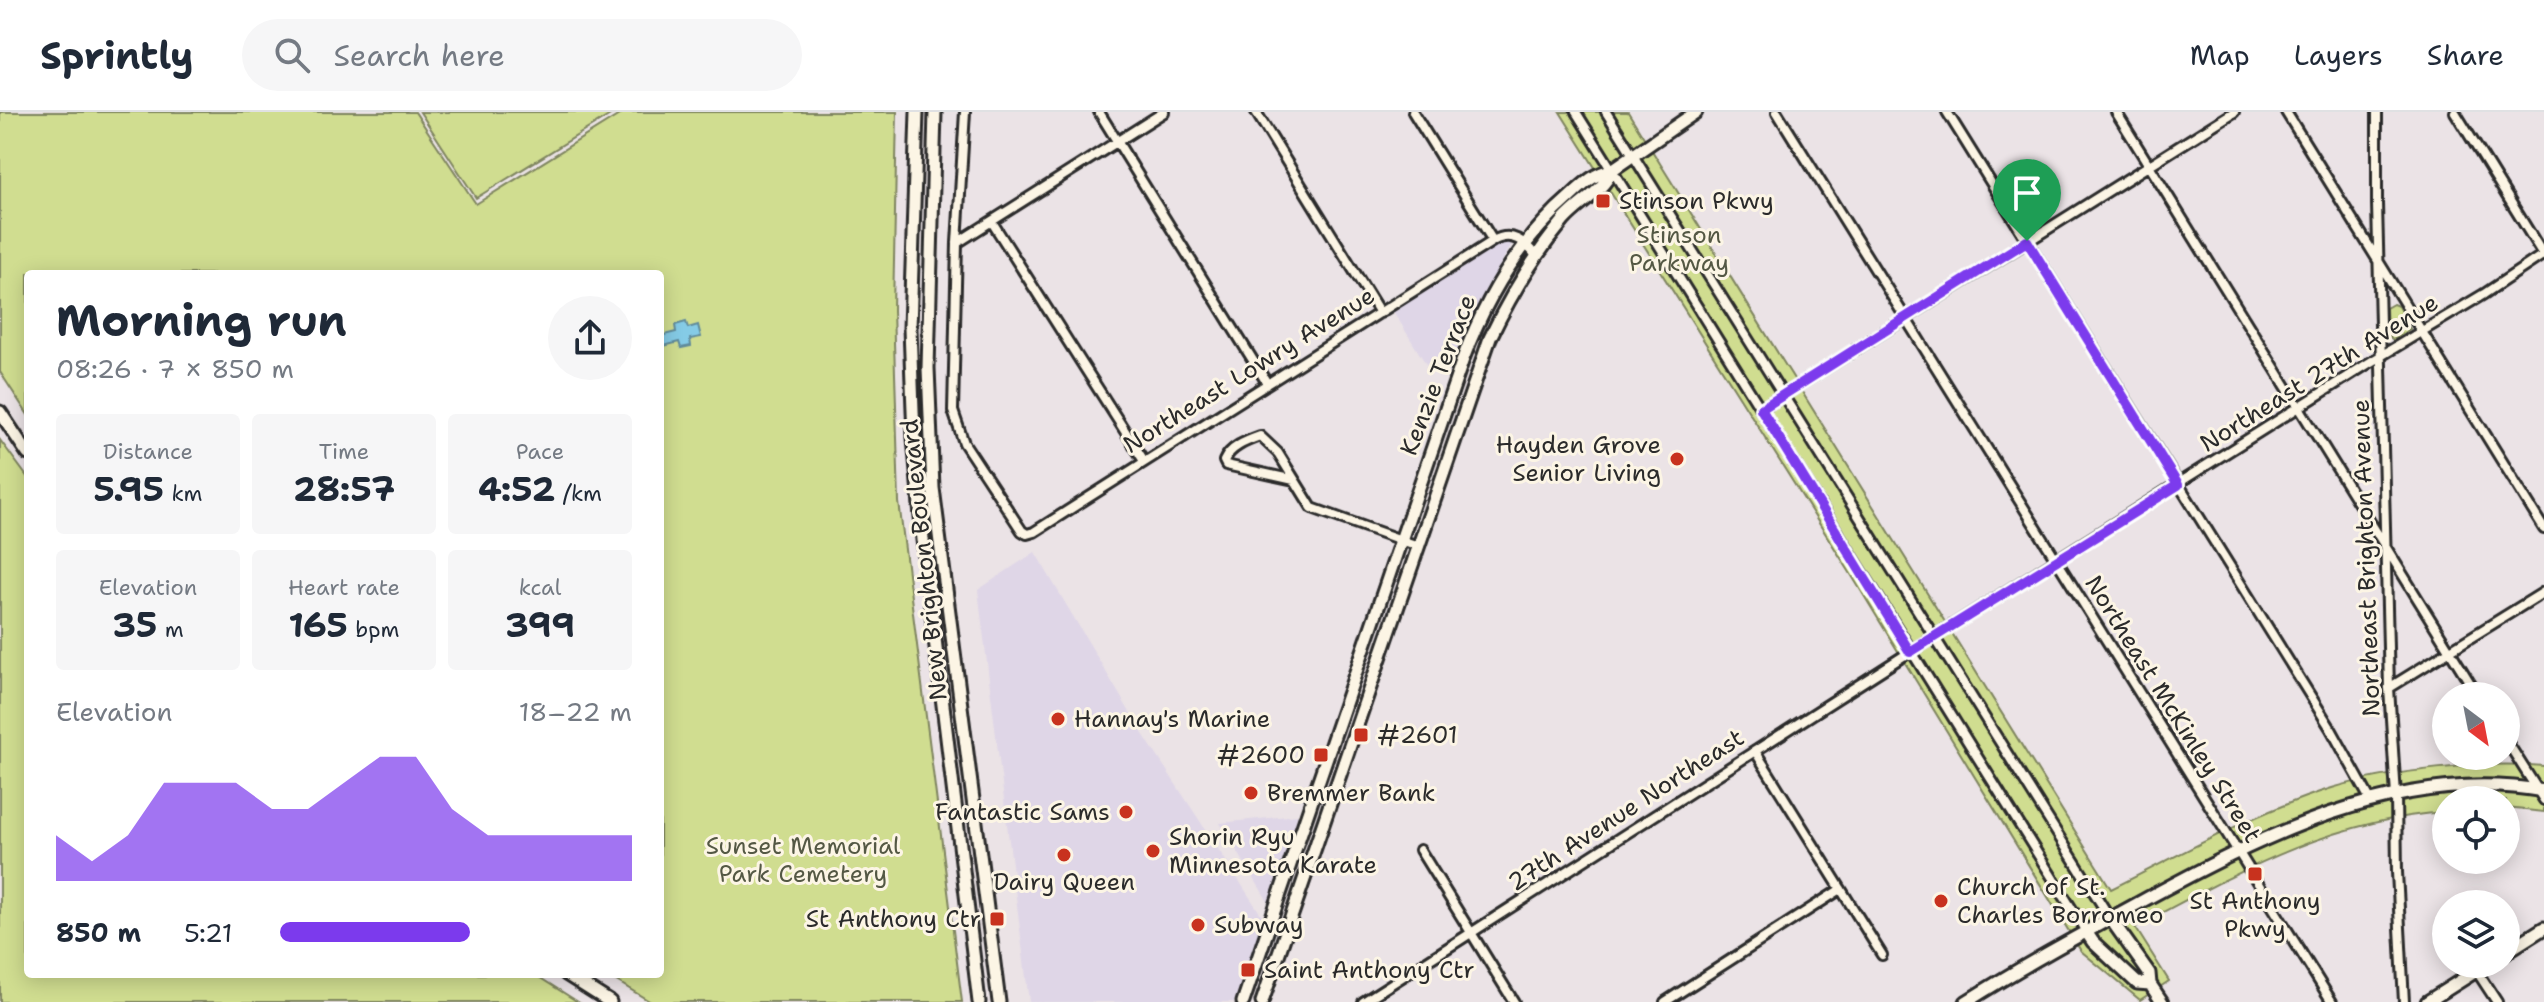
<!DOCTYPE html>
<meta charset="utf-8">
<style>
body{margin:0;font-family:"Shantell Sans",sans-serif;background:#f6f6f7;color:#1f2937;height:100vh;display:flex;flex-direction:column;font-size:30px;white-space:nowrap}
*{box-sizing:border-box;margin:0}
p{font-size:26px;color:#747a83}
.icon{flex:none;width:44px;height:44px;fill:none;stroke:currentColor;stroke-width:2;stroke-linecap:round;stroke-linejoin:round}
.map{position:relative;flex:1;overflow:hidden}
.drawer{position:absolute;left:24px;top:158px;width:640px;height:708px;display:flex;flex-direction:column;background:#fff;border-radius:8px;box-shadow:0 4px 20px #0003}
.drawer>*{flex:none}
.needle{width:52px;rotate:148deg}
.fabs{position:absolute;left:2432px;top:570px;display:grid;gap:16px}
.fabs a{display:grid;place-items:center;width:88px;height:88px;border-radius:50%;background:#fff;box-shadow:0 4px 20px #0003;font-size:40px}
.pin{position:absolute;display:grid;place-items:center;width:68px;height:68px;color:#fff;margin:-82px -34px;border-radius:50% 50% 50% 0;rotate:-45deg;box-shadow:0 0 8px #0007}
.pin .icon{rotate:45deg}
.round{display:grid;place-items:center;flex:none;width:84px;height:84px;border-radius:42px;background:#f6f6f7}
.overview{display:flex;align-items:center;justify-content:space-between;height:136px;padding:0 32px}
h1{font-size:44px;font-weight:700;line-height:60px}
.figures{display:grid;grid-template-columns:repeat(3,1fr);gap:12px;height:136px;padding:8px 32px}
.figures div{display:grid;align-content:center;border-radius:8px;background:#f6f6f7;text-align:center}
.figures b{font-size:34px;font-weight:700}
.figures small{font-size:22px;font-weight:400}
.figures p{font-size:22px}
.chart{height:224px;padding:16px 32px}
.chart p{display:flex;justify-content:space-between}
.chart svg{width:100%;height:144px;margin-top:8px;fill:#7c3aed;opacity:.7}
ul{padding:0 32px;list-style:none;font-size:26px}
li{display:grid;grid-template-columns:128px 96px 1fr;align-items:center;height:60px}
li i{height:20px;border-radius:10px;background:#7c3aed}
header{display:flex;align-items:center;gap:48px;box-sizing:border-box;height:112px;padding:0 40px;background:#fff;border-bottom:2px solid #e0e1e3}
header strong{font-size:38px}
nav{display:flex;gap:44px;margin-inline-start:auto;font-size:28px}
.search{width:560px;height:72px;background:#f6f6f7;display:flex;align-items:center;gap:20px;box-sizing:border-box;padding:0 28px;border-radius:44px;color:#747a83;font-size:30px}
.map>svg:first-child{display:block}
.built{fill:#dfd6e7}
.green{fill:#d0dd90;stroke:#7e845e;stroke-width:2}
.water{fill:#85cbe6;stroke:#618b9b;stroke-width:2}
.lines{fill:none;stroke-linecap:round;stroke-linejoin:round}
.street-casing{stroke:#2b2b2b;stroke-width:14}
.secondary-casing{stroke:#2b2b2b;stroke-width:17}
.street{stroke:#fcf5e5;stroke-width:8}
.secondary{stroke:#fcf5e5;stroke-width:11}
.route-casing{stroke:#fff;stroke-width:16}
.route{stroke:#7c3aed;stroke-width:10}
.poi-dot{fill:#c8321e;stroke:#fcf5e5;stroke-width:3}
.labels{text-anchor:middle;stroke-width:6;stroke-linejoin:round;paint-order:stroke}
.poi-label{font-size:24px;fill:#2b2b2b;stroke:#fcf5e5;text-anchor:start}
.park-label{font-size:24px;fill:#545844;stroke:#fcf5e5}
.street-label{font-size:24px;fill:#2b2b2b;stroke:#fcf5e5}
</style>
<header>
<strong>Sprintly</strong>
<div class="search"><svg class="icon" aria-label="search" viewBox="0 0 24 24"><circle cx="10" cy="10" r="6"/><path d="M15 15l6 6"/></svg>Search here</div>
<nav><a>Map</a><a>Layers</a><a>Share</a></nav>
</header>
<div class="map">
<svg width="2544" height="890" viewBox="0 0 2544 890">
<rect width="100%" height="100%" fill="#ebe3e6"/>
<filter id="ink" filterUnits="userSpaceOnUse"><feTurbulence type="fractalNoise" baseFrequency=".0125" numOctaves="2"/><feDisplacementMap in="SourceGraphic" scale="16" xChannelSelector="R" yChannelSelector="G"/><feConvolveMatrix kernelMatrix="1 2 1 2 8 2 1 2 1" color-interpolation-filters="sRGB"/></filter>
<g filter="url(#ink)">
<!-- built -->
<path class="built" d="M 1508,127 L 1513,130 L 1470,206 L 1451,255 L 1445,247 L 1439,246 L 1426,252 L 1393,199 Z
M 1035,440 L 1141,619 L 1264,807 L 1234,890 L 1029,890 L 978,478 Z
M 1298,703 L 1269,791 L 1220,711 Z"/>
<!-- green -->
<path class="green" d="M 0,0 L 415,0 L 476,92 L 624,0 L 897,0 L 893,198 L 899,390 L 962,890 L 651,890 L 605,862 L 660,862 L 660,162 L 28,162 L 28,303 L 0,260 Z
M 420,0 L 615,0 L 476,86 Z
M 1560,0 L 1628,0 L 2111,777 C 2183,741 2255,700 2332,676 C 2392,658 2482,649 2544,654 L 2544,700 L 2506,696 L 2506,688 L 2446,688 L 2446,700 C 2331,707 2235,762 2135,815 L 2169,869 L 2140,888 L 2081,839 L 1849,459 Z
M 2393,192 L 2398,194 L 2410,217 L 2393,228 L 2387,222 L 2386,196 Z
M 0,328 L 28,366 L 28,862 L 534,862 L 578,890 L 0,890 Z"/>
<!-- water -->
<path class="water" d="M 686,210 L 688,216 L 698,213 L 701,225 L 690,227 L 691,234 L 681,236 L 679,230 L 660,235 L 660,224 L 676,220 L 675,213 Z"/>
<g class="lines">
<defs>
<path id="street" d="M 965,0 L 957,131 L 953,299 L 964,331 L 1022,419 L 1027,422 L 1034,420 L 1493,129
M 1099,0 L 1267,271
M 1256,0 L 1380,201
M 1413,0 L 1493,129 C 1512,118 1525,130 1537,145
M 1576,0 L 2085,818
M 1606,0 L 2110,806
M 1777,0 L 2332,890
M 1947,0 L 2331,617 L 2371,689
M 2116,0 L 2478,584
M 2286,0 L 2544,417
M 2377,0 L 2377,92 L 2389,576 L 2396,684 L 2397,760 L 2404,890
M 2455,0 L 2544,144
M 992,110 L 1144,349
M 957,131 L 1164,0
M 1761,297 L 2234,0
M 1294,368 L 1226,353 L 1224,349 C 1230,335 1246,329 1260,324 L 1278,341 L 1312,396 L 1418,434
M 2389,576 L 2544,480
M 2506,628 L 2544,688
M 1755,639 L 1882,843
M 1420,738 L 1514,890
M 2476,858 L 2497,890
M 1363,890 L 1902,545 L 2369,251 L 2484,182 L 2544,142
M 1665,890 L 1841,777"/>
<path id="secondary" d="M 917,0 L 910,216 L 914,326 L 923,428 L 979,890
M 935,0 L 928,256 L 933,376 L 999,890
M 0,300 L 28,342
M 2110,806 L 2149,861 L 2150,872 L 2162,890
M 2085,818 L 2093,830 L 2137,871 L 2150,872
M 2506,840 L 2544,816
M 566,862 L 610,890
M 1243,890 L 1463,247 C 1486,185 1520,128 1571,84 C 1584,72 1595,61 1612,58 L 1696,0
M 1262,890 L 1490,226 C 1510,184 1534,144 1564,108 C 1580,90 1602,81 1612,58
M 1966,890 C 2021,855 2078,824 2135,793 C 2258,726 2399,653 2544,679
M 2427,890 L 2487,852"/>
</defs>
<!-- street casing -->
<use href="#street" class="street-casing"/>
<!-- secondary casing -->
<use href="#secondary" class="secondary-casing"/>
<!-- street -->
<use href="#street" class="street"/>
<!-- secondary -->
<use href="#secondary" class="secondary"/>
</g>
</g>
<g class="lines" filter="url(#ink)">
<defs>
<path id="route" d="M 2027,129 L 2178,373 L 1910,540 L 1761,297 Z"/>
</defs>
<!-- route casing -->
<use href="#route" class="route-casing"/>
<!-- route -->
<use href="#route" class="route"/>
</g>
<!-- markers -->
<g class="poi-dot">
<rect x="1595" y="81" width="16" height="16" rx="4"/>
<circle cx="1677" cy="347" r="8"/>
<circle cx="1058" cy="607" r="8"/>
<rect x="1353" y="615" width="16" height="16" rx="4"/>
<rect x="1313" y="635" width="16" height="16" rx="4"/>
<circle cx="1251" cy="681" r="8"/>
<circle cx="1126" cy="700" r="8"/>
<circle cx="1153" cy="739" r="8"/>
<circle cx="1064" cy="743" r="8"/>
<rect x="2247" y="754" width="16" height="16" rx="4"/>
<circle cx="1941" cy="789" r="8"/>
<rect x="989" y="799" width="16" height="16" rx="4"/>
<circle cx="1198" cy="813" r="8"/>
<rect x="1240" y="850" width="16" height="16" rx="4"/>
</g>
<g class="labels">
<!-- poi labels -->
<g class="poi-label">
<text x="1619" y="97">Stinson Pkwy</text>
<text x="1661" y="341" text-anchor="end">Hayden Grove<tspan x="1661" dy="28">Senior Living</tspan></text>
<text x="1074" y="615">Hannay's Marine</text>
<text x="1377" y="631">#2601</text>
<text x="1305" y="651" text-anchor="end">#2600</text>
<text x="1267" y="689">Bremmer Bank</text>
<text x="1110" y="708" text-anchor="end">Fantastic Sams</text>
<text x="1169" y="733">Shorin Ryu<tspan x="1169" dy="28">Minnesota Karate</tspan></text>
<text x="1064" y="778" text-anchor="middle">Dairy Queen</text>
<text x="1957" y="783">Church of St.<tspan x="1957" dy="28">Charles Borromeo</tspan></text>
<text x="2255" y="797" text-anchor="middle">St Anthony<tspan x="2255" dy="28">Pkwy</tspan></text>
<text x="981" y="815" text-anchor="end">St Anthony Ctr</text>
<text x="1214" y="821">Subway</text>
<text x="1264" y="866">Saint Anthony Ctr</text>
</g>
<!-- park labels -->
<g class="park-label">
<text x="1679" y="131">Stinson<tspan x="1679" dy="28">Parkway</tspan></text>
<text x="803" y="742">Sunset Memorial<tspan x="803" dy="28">Park Cemetery</tspan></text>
</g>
<!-- street labels -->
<g class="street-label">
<text transform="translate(1249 258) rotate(-32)" y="8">Northeast Lowry Avenue</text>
<text transform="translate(2319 261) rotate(-32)" y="8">Northeast 27th Avenue</text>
<text transform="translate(1438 263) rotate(-69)" y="8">Kenzie Terrace</text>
<text transform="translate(2366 446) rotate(-92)" y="8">Northeast Brighton Avenue</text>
<text transform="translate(924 448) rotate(-96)" y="8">New Brighton Boulevard</text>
<text transform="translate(2173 597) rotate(58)" y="8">Northeast McKinley Street</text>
<text transform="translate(1626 698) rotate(-33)" y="8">27th Avenue Northeast</text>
</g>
</g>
</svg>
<div class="fabs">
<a><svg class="needle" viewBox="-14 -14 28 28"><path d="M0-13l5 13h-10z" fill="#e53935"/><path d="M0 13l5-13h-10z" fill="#747a83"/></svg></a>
<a><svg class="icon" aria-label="locate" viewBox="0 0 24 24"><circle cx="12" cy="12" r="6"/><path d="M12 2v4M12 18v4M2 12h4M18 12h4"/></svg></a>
<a><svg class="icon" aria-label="layers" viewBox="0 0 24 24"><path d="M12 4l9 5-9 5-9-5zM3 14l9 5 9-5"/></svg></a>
</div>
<div class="pin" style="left:2027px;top:129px;background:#1e9e55"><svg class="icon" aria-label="arrive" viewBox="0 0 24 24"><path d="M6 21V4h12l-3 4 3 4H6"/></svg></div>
<section class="drawer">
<div class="overview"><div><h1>Morning run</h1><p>08:26 · 7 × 850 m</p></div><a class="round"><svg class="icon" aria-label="share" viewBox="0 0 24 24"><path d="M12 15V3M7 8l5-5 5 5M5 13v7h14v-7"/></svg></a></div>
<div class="figures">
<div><p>Distance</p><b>5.95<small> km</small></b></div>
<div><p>Time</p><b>28:57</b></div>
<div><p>Pace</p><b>4:52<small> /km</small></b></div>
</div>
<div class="figures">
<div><p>Elevation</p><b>35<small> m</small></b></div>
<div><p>Heart rate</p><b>165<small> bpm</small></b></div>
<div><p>kcal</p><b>399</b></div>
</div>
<div class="chart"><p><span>Elevation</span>18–22 m</p>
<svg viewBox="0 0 160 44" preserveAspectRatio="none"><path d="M0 44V30L10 38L20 30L30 14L40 14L50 14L60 22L70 22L80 14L90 6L100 6L110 22L120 30L130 30L140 30L150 30L160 30V44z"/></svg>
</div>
<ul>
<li><b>850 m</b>5:21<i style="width:54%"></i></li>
</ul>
</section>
</div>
